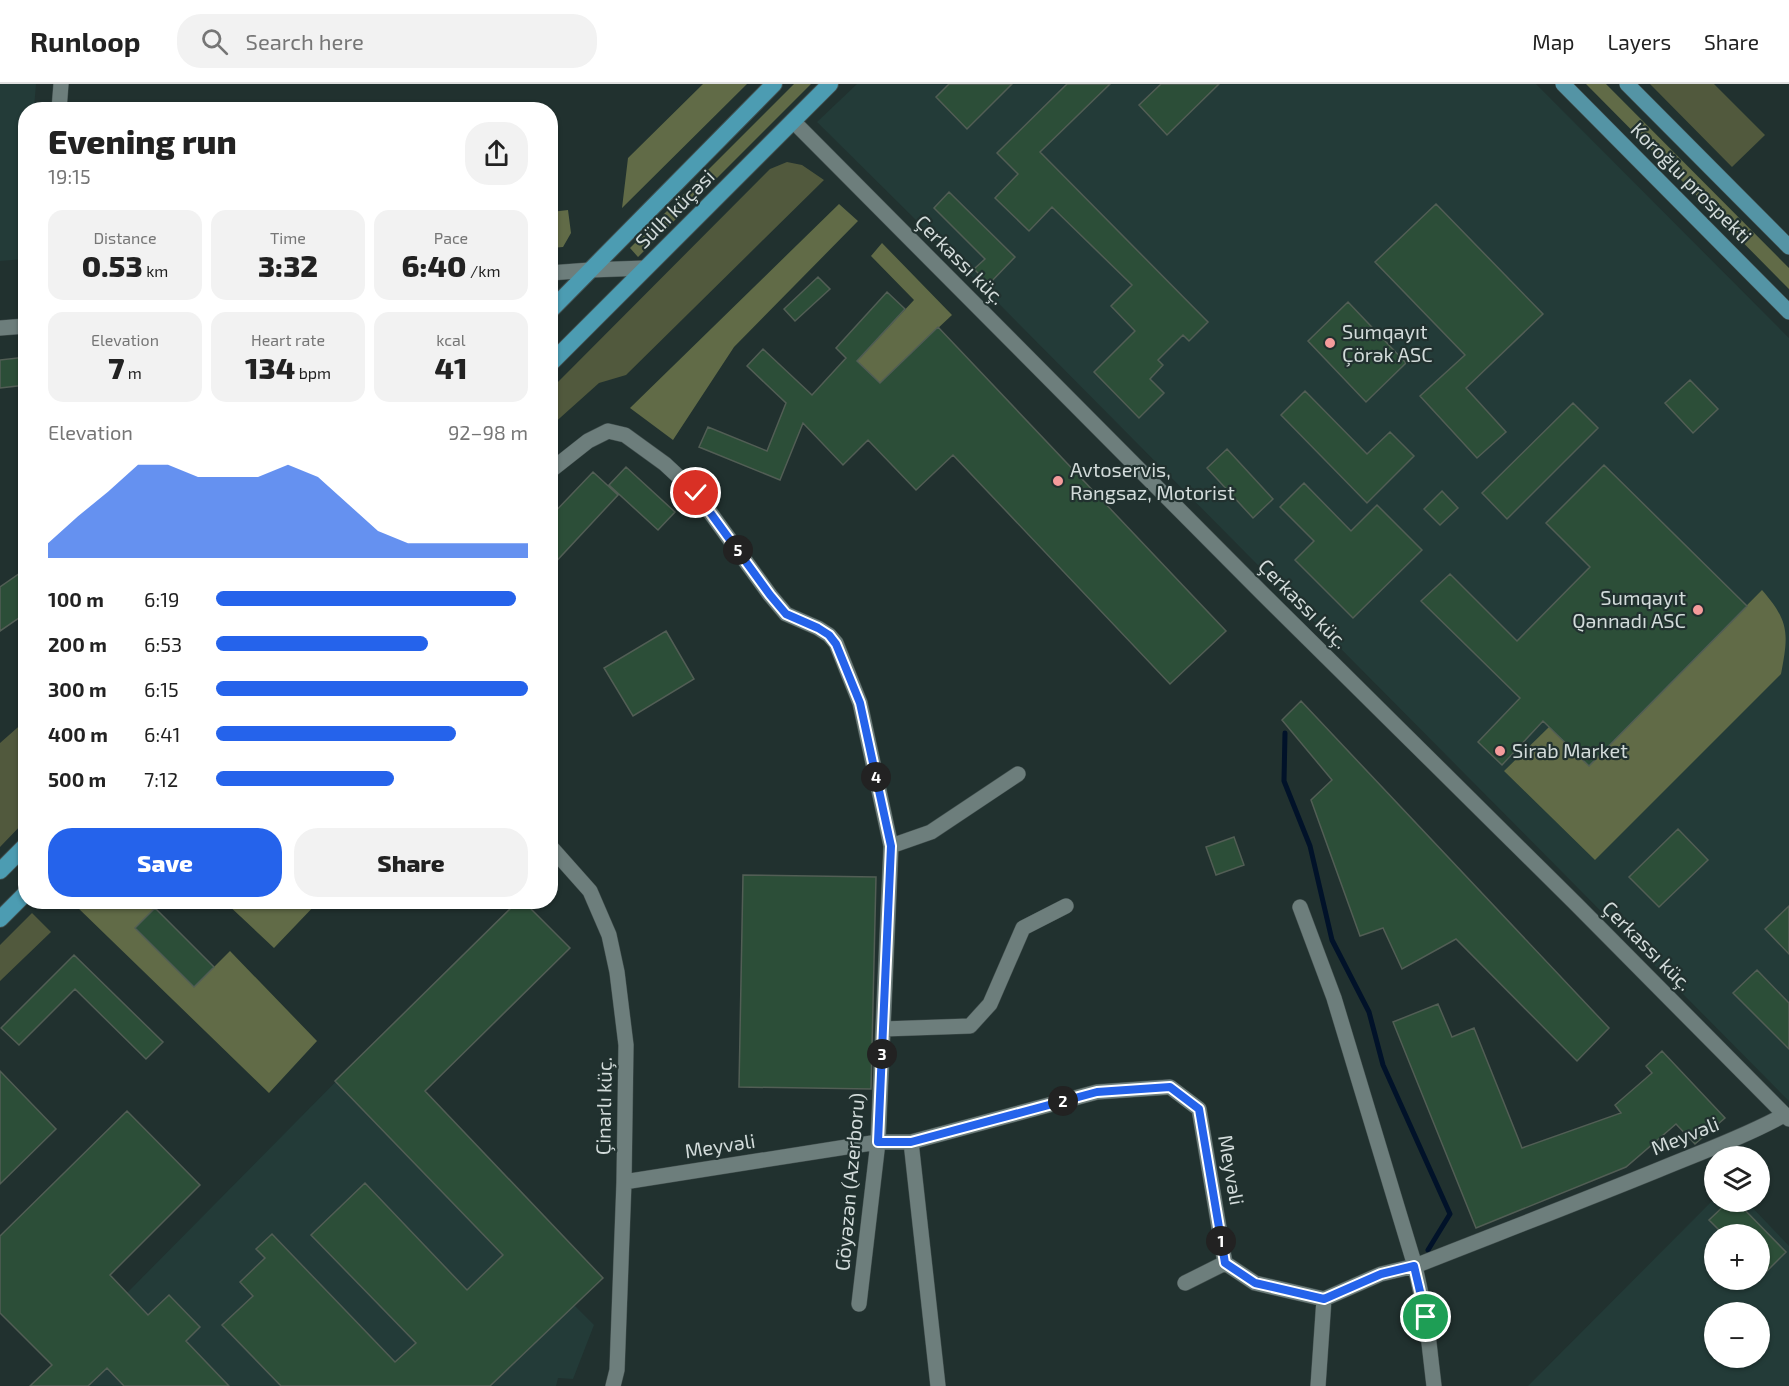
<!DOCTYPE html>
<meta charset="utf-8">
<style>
body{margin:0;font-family:"Exo 2",sans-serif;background:#f2f2f2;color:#222;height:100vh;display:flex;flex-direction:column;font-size:22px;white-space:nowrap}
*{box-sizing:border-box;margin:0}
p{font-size:20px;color:#767676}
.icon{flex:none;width:33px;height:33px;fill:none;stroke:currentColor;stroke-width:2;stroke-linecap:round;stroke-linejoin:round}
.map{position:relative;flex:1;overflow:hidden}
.side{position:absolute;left:18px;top:18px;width:540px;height:807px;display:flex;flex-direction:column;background:#fff;border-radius:24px;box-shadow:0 2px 4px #0004}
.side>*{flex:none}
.buttons{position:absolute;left:1704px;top:1062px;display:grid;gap:12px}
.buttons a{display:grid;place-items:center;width:66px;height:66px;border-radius:50%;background:#fff;box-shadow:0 2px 4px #0004;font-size:30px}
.pin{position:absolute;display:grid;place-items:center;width:51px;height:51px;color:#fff;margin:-26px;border:3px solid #fff;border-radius:50%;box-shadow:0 2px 6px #0007}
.km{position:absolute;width:30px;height:30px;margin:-15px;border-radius:50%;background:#222;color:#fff;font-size:16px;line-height:30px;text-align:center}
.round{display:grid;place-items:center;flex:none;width:63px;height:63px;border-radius:24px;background:#f2f2f2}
.overview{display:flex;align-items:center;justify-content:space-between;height:102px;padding:0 30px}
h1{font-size:33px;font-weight:800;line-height:45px}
.figures{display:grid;grid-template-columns:repeat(3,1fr);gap:9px;height:102px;padding:6px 30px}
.figures div{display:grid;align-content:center;border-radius:15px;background:#f2f2f2;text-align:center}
.figures b{font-size:30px;font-weight:800}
.figures small{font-size:16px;font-weight:400}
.figures p{font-size:16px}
.chart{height:168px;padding:12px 30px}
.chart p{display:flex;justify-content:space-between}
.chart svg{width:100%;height:108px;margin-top:6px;fill:#2563eb;opacity:.7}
.action{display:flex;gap:12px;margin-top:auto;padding:12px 30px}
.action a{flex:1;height:69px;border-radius:24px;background:#2563eb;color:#fff;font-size:24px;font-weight:800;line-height:69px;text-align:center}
.action a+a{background:#f2f2f2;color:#222}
ul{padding:0 30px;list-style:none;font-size:20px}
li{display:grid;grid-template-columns:96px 72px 1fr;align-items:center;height:45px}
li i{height:15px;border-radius:8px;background:#2563eb}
header{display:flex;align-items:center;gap:36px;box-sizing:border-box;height:84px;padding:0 30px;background:#fff;border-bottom:2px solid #e0e0e0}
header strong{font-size:28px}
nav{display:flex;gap:33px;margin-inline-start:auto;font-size:21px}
.search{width:420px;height:54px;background:#f2f2f2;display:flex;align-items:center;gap:15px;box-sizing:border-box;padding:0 21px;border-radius:24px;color:#767676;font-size:22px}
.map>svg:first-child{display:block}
.built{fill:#233b38;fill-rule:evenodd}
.green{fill:#51593d}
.forest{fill:#616b47}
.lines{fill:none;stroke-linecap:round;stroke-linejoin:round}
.stream{stroke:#011229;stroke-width:5}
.building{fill:#2c4e38;stroke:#525e55;stroke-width:1.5}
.minor-casing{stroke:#424f4e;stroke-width:16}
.tertiary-casing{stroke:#424f4e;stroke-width:16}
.primary-casing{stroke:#424f4e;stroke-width:16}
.trunk-casing{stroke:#424f4e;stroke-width:18}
.minor{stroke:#6d7e7c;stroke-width:15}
.tertiary{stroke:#6d7e7c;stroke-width:15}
.primary{stroke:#5494a5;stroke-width:15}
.trunk{stroke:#4c9cb2;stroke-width:16}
.route-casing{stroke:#fff;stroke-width:12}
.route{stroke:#2563eb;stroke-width:8}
.poi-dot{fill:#f59b9b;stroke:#21312f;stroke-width:2}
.labels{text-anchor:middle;stroke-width:4.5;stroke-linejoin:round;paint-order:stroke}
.street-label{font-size:20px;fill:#d2dbda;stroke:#21312f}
.poi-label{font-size:20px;fill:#d2dbda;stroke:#21312f;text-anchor:start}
</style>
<header>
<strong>Runloop</strong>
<div class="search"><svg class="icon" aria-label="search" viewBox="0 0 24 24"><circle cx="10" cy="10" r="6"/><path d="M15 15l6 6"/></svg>Search here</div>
<nav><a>Map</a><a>Layers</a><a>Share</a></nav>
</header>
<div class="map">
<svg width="1789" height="1302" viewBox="0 0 1789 1302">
<rect width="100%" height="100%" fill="#21312f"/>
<!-- built -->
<path class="built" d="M 0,0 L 36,0 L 34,25 L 26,26 L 25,175 L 0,177 Z
M 857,0 L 1536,0 L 1789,254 L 1789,1017 L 919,139 L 817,38 Z
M 375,958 L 603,1194 L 574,1221 L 594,1241 L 573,1295 L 558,1294 L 556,1302 L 30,1302 L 127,1209 Z
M 1714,1115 L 1714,1118 L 1747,1118 L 1789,1162 L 1789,1302 L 1528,1302 ZM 1714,1150 L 1760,1150 L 1760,1196 L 1714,1196 ZM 1714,1228 L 1760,1228 L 1760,1274 L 1714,1274 Z"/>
<!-- green -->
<path class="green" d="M 1650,0 L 1714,0 L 1765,51 L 1732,83 Z
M 787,78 L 802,81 L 824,96 L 626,291 L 599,299 L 551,342 L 551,305 L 770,85 Z
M 25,637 L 25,737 L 0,763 L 0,659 Z
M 32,829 L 51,848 L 0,897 L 0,861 Z"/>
<!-- forest -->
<path class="forest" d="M 703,0 L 747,0 L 622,124 L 628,74 Z
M 794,0 L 811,0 L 638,173 L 630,164 Z
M 1586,0 L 1606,0 L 1789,184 L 1789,205 Z
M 839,120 L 858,137 L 734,263 L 673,356 L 630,324 Z
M 568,126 L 571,149 L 563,163 L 551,164 L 551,128 Z
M 882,159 L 952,231 L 819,356 L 857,277 L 914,216 L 871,172 Z
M 1762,506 C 1789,537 1789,549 1781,590 L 1595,776 L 1504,687 L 1549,643 L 1589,681 Z
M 81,818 L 161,818 L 135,844 L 194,903 L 230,867 L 317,957 L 269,1009 L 76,822 Z
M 225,818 L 318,818 L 274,864 Z"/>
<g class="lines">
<!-- stream -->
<path class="stream" d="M 1285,649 L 1284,697 L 1310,762 L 1332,856 L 1369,928 L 1383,981 L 1450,1130 L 1428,1166"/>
</g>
<!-- building -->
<path class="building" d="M 949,0 L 1012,0 L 967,45 L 936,13 Z
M 1067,0 L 1110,0 L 1040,68 L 1208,238 L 1189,257 L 1183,251 L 1158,276 L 1163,281 L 1150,295 L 1164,309 L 1139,334 L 1094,288 L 1135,247 L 1111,222 L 1132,201 L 1052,123 L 1029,147 L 995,114 L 1018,90 L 997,69 Z
M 1161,0 L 1219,0 L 1167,51 L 1139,21 Z
M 949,108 L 1015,173 L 989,200 L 974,185 L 985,175 L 934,124 Z
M 1436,120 L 1543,230 L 1466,304 L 1506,348 L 1477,374 L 1420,312 L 1465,271 L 1375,178 Z
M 818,193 L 830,205 L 795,237 L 784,225 Z
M 887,208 L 905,225 L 857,277 L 880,299 L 938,243 L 1226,547 L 1170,600 L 953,371 L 916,406 L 868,356 L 843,381 L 803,339 L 780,396 L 699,363 L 708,343 L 767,367 L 786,319 L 747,282 L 763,265 L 812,311 L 846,274 L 836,264 Z
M 1348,218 L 1406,279 L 1366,318 L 1308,257 Z
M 26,273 L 26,301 L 0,304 L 0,276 Z
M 1690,296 L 1718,325 L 1693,349 L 1665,319 Z
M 1305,307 L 1367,370 L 1390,348 L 1414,372 L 1367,419 L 1281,331 Z
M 1573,319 L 1598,344 L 1507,435 L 1482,409 Z
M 1227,365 L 1273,415 L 1253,434 L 1207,384 Z
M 1604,381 L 1747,522 L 1589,682 L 1543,637 L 1502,681 L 1478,658 L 1520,614 L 1421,517 L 1450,490 L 1517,557 L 1590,483 L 1546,439 Z
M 626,383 L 675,428 L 658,446 L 609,401 Z
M 593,388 L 618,411 L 550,484 L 550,433 Z
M 1304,399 L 1351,447 L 1377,421 L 1422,466 L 1353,534 L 1295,476 L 1314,457 L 1280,423 Z
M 1442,407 L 1458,424 L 1440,441 L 1424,425 Z
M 26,485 L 26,529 L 0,547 L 0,503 Z
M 666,547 L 694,595 L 633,632 L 604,584 Z
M 1301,617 L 1609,944 L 1577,977 L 1456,855 L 1402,885 L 1383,844 L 1360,852 L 1311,716 L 1332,696 L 1282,636 Z
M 1678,745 L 1708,776 L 1659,823 L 1629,793 Z
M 1234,753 L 1244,781 L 1216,791 L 1206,763 Z
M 743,791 L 876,793 L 871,1005 L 739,1003 Z
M 517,818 L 524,818 L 570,864 L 425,1007 L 603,1194 L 490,1302 L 281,1302 L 222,1241 L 253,1212 L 240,1198 L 265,1174 L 256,1165 L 272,1150 L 395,1278 L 416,1259 L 311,1151 L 365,1099 L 467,1206 L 503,1171 L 335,997 Z
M 1789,822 L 1789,870 L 1765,845 Z
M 155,824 L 214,883 L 194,903 L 135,844 Z
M 74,871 L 163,958 L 146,975 L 75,905 L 19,961 L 1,944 Z
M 1757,886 L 1789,919 L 1789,965 L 1733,909 Z
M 1438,920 L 1452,953 L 1474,944 L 1522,1064 L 1621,1029 L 1615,1021 L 1652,989 L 1646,982 L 1662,967 L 1725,1034 L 1695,1060 L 1676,1040 L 1626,1083 L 1476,1144 L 1393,938 Z
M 0,987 L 56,1045 L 0,1100 Z
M 127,1027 L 200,1101 L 110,1191 L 148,1231 L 169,1211 L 200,1243 L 186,1257 L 229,1302 L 124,1302 L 107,1284 L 88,1302 L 30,1302 L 52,1281 L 0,1229 L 0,1152 Z
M 1728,1118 L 1737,1118 L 1786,1168 L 1760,1194 L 1760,1150 L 1723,1150 L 1709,1136 Z"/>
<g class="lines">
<defs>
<path id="minor" d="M 59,26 L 61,0
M 550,189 L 590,186
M 0,244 L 26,242
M 550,387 L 588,357 L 608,347 L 625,351 L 665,380 L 696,409 L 770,511 L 786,530 L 818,544 L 829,551 L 836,559 L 860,619 L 891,762
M 550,762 L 590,807 L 609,851 L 617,888 L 626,961 L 624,1098 L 617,1286 L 613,1302
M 1300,823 L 1334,914 L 1415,1182 L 1426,1233 L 1434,1302
M 883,945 L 891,762 L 931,748 L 1018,690
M 911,1058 L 938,1302
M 624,1098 L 878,1058 L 911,1058 L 1097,1008 L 1170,1003 L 1199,1025 L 1225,1179 L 1255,1199 L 1324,1215 L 1381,1190 L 1415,1182 C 1496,1150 1577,1119 1658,1086 C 1701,1068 1744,1053 1784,1031
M 1185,1199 L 1225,1179
M 859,1220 L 878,1058 L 883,945 L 970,942 L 990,920 L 1023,844 L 1066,822
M 1318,1302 L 1324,1215"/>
<path id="tertiary" d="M 793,37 L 1262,509 L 1575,819 L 1789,1035
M 590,186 L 645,184"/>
<path id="primary" d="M 1563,0 L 1789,228
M 1627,0 L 1789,163"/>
<path id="trunk" d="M 550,227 L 774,0
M 550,280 L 830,0
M 0,787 L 26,761
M 0,835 L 26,809"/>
</defs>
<!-- minor casing -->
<use href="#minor" class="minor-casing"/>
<!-- tertiary casing -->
<use href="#tertiary" class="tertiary-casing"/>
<!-- primary casing -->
<use href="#primary" class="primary-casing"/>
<!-- trunk casing -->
<use href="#trunk" class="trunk-casing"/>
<!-- minor -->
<use href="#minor" class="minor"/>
<!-- tertiary -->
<use href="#tertiary" class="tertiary"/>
<!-- primary -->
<use href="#primary" class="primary"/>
<!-- trunk -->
<use href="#trunk" class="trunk"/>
</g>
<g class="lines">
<defs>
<path id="route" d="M 696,409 L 770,511 L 786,530 L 818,544 L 829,551 L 836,560 L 860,619 L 891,762 L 878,1058 L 911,1058 L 1097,1008 L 1170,1003 L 1199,1025 L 1225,1179 L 1255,1199 L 1324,1215 L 1381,1190 L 1414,1182 L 1426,1233"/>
</defs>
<!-- route casing -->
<use href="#route" class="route-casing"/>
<!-- route -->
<use href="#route" class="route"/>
</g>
<!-- markers -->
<g class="poi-dot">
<circle cx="1330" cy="259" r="6"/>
<circle cx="1058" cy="397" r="6"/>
<circle cx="1698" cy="526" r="6"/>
<circle cx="1500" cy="667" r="6"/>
</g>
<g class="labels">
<!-- street labels -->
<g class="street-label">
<text transform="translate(1691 99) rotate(45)" y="7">Koroğlu prospekti</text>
<text transform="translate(675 125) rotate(-45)" y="7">Sülh küçəsi</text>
<text transform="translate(960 176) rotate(45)" y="7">Çerkassı küç.</text>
<text transform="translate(1303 520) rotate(45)" y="7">Çerkassı küç.</text>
<text transform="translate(1647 862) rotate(45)" y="7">Çerkassı küç.</text>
<text transform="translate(604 1022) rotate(-89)" y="7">Çinarlı küç.</text>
<text transform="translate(1685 1052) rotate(-22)" y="7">Meyvəli</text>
<text transform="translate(720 1062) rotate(-9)" y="7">Meyvəli</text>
<text transform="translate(1231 1086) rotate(80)" y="7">Meyvəli</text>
<text transform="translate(850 1098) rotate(-85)" y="7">Göyəzən (Azerboru)</text>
</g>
<!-- poi labels -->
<g class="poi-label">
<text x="1342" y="255">Sumqayıt<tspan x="1342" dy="23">Çörək ASC</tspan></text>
<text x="1070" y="393">Avtoservis,<tspan x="1070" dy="23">Rəngsaz, Motorist</tspan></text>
<text x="1686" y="521" text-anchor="end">Sumqayıt<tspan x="1686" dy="23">Qənnadı ASC</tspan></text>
<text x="1512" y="674">Sirab Market</text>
</g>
</g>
</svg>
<div class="buttons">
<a><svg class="icon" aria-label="layers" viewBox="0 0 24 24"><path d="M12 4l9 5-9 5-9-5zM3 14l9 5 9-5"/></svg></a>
<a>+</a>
<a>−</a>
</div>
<div class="pin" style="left:1426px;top:1233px;background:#1e9e55"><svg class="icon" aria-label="arrive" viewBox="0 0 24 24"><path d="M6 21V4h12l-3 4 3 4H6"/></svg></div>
<div class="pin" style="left:696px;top:409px;background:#d93025"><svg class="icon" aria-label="check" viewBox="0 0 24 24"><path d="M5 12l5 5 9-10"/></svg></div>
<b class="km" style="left:1221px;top:1157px">1</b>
<b class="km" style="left:1063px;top:1017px">2</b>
<b class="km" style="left:882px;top:970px">3</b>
<b class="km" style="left:876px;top:693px">4</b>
<b class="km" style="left:738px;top:466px">5</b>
<section class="side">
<div class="overview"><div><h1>Evening run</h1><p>19:15</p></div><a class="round"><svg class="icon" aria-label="share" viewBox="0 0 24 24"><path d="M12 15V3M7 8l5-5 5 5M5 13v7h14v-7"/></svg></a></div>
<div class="figures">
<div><p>Distance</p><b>0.53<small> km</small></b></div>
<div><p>Time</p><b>3:32</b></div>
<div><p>Pace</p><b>6:40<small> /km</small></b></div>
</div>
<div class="figures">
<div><p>Elevation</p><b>7<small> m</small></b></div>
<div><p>Heart rate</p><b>134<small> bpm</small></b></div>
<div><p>kcal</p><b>41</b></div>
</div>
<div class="chart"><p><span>Elevation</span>92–98 m</p>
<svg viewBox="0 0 160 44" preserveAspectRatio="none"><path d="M0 44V38L10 27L20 17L30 6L40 6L50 11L60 11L70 11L80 6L90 11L100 22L110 33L120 38L130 38L140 38L150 38L160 38V44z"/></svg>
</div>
<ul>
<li><b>100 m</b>6:19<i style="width:96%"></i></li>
<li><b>200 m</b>6:53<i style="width:68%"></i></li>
<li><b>300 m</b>6:15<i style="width:100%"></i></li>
<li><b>400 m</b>6:41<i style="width:77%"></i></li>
<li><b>500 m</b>7:12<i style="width:57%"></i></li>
</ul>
<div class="action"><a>Save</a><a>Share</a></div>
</section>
</div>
